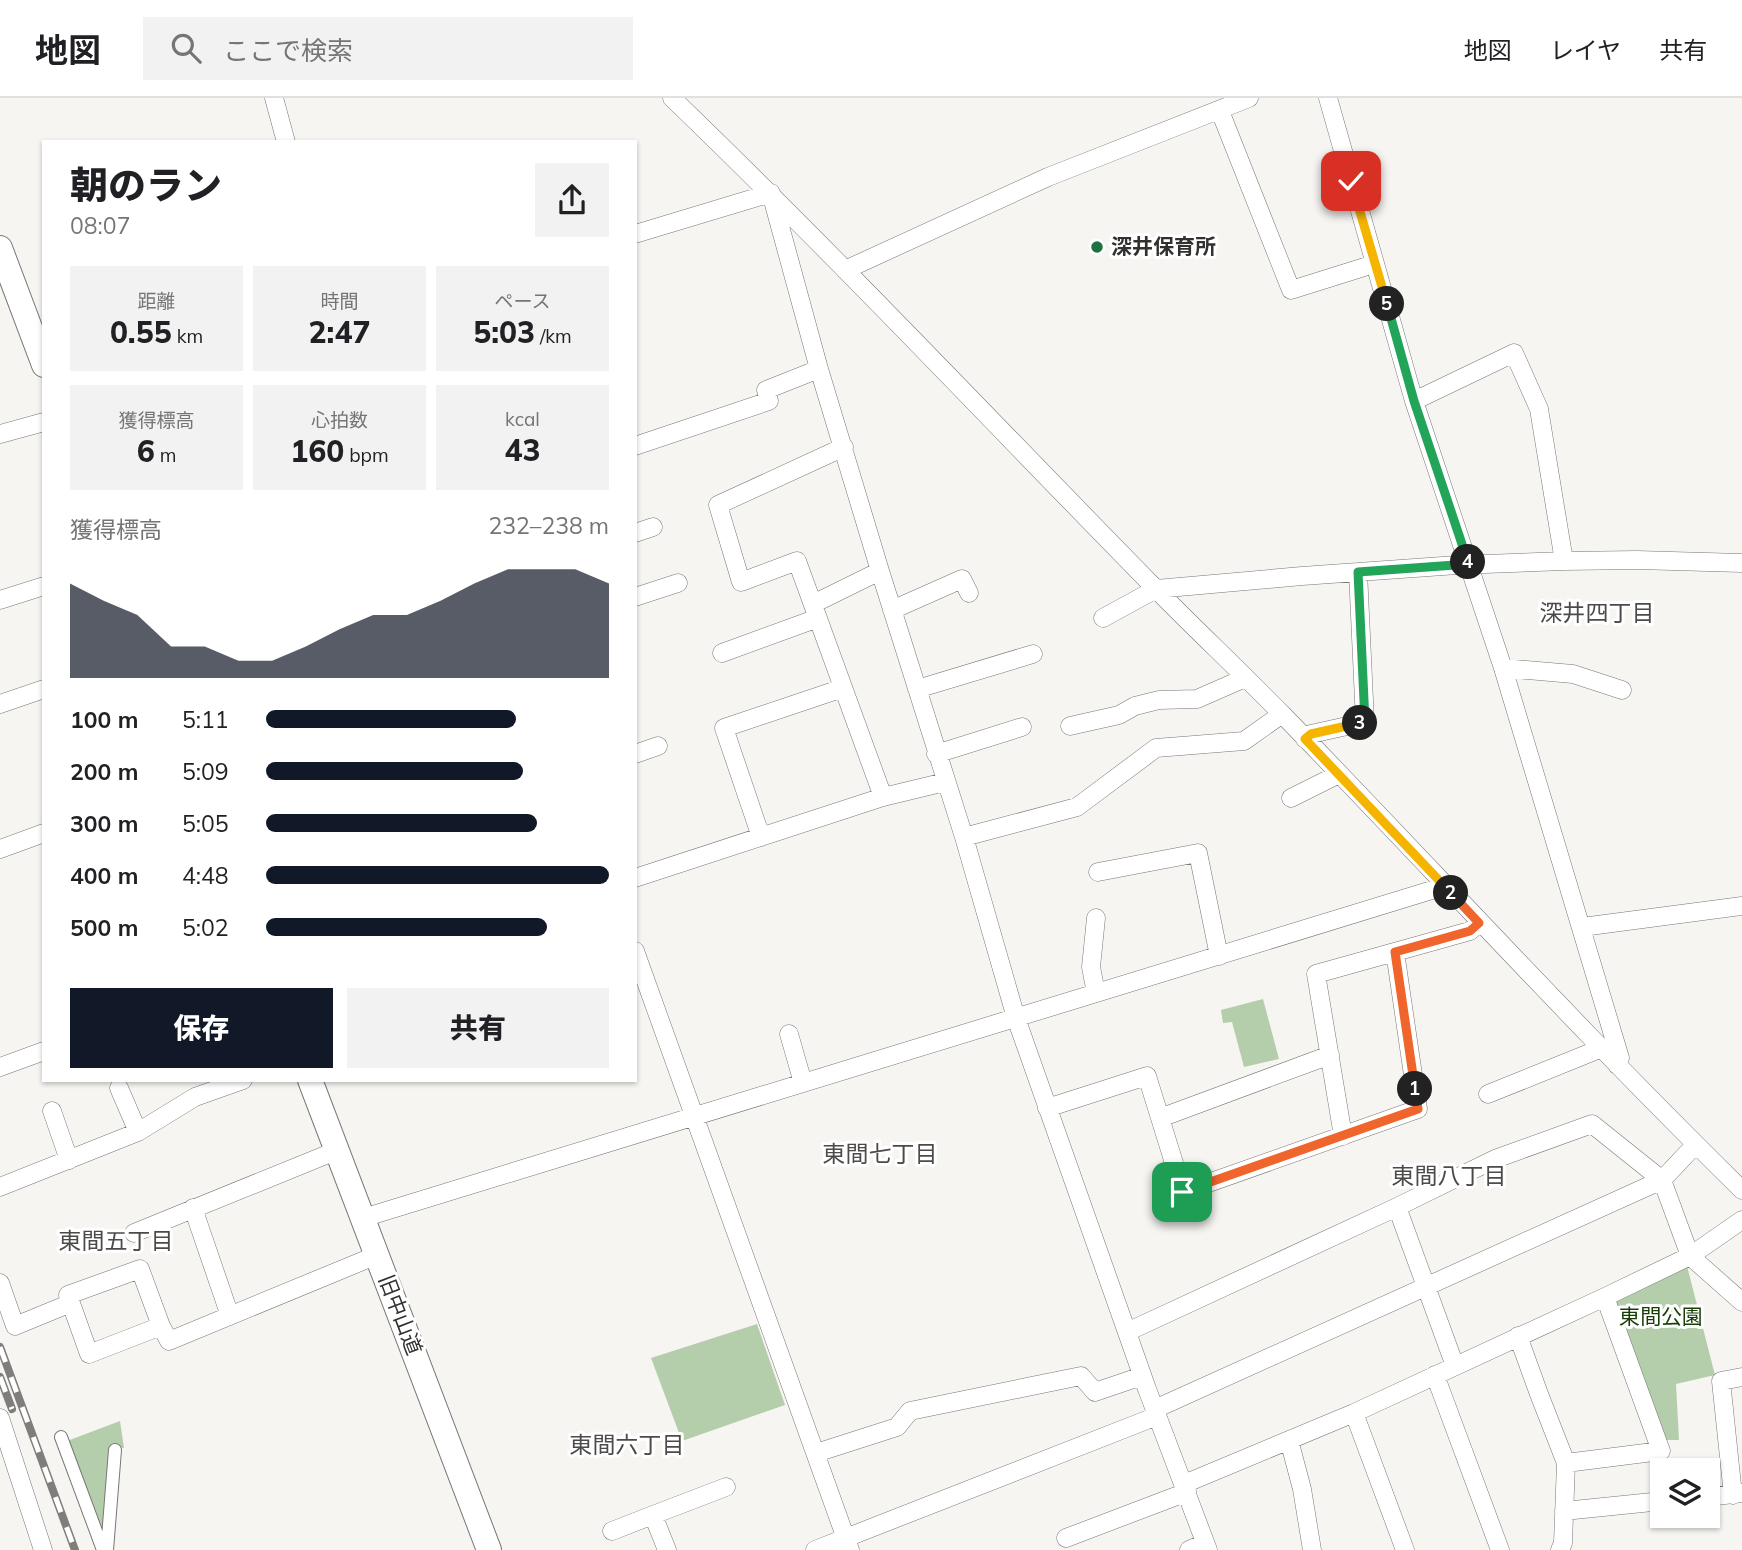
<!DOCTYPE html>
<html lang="ja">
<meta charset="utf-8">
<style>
body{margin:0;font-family:Mulish,"Noto Sans JP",sans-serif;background:#f2f2f2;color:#202124;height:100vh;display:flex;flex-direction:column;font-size:26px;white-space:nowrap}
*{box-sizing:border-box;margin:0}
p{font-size:23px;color:#757577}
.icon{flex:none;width:38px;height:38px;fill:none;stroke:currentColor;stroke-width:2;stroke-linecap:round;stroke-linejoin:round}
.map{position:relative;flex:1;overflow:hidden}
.sheet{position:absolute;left:42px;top:42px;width:595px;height:942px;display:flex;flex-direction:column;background:#fff;border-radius:0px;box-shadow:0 2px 5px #0004}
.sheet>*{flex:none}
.fabs{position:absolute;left:1650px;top:1360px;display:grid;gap:14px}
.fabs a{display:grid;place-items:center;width:70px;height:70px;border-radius:0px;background:#fff;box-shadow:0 2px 5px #0004;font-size:35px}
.pin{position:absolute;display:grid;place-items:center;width:60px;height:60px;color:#fff;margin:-30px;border-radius:14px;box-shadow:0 4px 10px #0006}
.km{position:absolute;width:35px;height:35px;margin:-18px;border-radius:50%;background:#222;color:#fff;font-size:19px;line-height:35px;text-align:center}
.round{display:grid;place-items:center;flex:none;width:74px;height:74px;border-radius:0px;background:#f2f2f2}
.overview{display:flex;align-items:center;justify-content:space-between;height:119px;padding:0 28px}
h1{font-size:38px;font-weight:800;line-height:52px}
.figures{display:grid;grid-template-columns:repeat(3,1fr);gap:10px;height:119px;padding:7px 28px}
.figures div{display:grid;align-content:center;border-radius:0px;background:#f2f2f2;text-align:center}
.figures b{font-size:30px;font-weight:800}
.figures small{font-size:19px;font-weight:400}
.figures p{font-size:19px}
.chart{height:196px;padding:14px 28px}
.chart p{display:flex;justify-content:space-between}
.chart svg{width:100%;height:126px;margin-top:7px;fill:#111827;opacity:.7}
.action{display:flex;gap:14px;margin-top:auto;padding:14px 28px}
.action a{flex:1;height:80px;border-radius:0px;background:#111827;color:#fff;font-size:28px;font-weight:800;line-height:80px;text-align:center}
.action a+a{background:#f2f2f2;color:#202124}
ul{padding:0 28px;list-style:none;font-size:23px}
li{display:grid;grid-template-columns:112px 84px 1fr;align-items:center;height:52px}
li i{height:18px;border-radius:9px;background:#111827}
header{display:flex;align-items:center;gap:42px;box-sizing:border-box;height:98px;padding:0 35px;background:#fff;border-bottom:2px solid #e0e0e0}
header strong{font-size:33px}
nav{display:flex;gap:38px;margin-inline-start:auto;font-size:24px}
.search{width:490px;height:63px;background:#f2f2f2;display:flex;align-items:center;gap:18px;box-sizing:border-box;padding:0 24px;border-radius:0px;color:#757577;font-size:26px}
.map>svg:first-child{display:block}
.green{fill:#b4ceac}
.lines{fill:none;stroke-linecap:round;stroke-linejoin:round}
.pedestrian-casing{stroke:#787775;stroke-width:14}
.minor-casing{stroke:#787775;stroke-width:19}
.secondary-casing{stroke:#787775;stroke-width:26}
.pedestrian{stroke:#fff;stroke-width:12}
.minor{stroke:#fff;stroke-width:18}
.secondary{stroke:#fff;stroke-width:24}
.rail-casing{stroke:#7f7e7c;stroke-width:8}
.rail{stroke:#fff;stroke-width:5;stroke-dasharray:16;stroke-linecap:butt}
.split-1-casing{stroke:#fff;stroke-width:14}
.split-2-casing{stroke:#fff;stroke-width:14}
.split-3-casing{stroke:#fff;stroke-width:14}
.split-4-casing{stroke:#fff;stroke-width:14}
.split-5-casing{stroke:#fff;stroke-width:14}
.split-6-casing{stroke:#fff;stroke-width:14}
.split-1{stroke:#f0652b;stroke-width:9}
.split-2{stroke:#f0652b;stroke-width:9}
.split-3{stroke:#f5b400;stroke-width:9}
.split-4{stroke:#22a559;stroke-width:9}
.split-5{stroke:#22a559;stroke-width:9}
.split-6{stroke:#f5b400;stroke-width:9}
.poi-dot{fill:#207142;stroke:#fff;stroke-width:2.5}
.labels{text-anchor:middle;stroke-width:6;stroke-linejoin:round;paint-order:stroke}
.poi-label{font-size:21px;font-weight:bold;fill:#31312f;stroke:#fff;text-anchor:start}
.street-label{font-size:21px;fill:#31312f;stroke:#fff}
.park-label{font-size:21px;fill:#163e04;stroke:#fff}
.neighbourhood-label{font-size:23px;fill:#4c4b49;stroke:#fff}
</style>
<header>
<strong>地図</strong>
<div class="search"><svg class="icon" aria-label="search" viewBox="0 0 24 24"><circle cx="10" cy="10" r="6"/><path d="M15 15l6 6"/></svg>ここで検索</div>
<nav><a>地図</a><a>レイヤ</a><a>共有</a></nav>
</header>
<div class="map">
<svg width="1742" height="1452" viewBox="0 0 1742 1452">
<rect width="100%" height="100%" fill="#f7f5f2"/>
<!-- green -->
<path class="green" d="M 1263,901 L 1279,961 L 1244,969 L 1232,924 L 1223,925 L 1221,912 Z
M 1686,1164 L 1715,1277 L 1676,1286 L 1679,1342 L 1665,1342 L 1614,1199 Z
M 757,1226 L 785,1307 L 682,1343 L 651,1260 Z
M 120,1323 L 124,1350 L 109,1349 L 103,1435 L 101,1436 L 67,1343 Z"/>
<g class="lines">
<defs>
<path id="pedestrian" d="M 61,1339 L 103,1452
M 107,1452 L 115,1352"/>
<path id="minor" d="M 274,0 L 286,44
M 672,0 C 836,158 992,324 1152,487 C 1195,531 1240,573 1283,617 C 1436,775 1585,938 1742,1092
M 1328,0 L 1414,303 L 1503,570 L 1620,960 L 1617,967
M 1220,13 L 1291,192 L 1374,166
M 772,99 L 819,271 L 880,473 L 964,739 L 1016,920 L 1147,1291 L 1208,1452
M 635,136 L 771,95
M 845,172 L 1048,79 L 1249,0
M 1414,303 L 1514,255 L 1539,311 L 1564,463
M 0,336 L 44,324
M 635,348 L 769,303 L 766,292 L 819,271
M 844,349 L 718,407 L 741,484 L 797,463 L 883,699
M 635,435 L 653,429
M 635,499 L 678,485
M 0,502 L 44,488
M 813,506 L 880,473
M 892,512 L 962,481 L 969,495
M 1103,520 L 1156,491 L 1302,478 L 1457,467 L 1564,463 L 1637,462 L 1742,465
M 722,555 L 818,520
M 1503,570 L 1573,576 L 1622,592
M 917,591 L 1033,556
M 0,606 L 44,591
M 1070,628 L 1119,617 L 1135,608 L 1159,602 L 1197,601 L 1245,580
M 1305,641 L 1311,636 L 1365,624 L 1358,474
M 635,656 L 658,648
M 936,656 L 1022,629
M 1291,700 L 1339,676
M 761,739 L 724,630 L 843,590
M 964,739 L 1077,709 L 1156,650 L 1244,643 L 1282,616
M 0,751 L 44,735
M 1098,774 L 1198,755 L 1219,858
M 635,780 L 883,699 L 945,684
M 1096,820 L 1091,869 L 1096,895
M 1582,829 L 1742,808
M 635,853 L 850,1452
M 789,936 L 803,985
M 0,969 L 44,953
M 119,990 L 138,1034
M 1488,996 L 1602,950
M 1047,1010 L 1147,978 L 1183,1094 L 1418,1011 L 1395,854
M 52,1013 L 69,1062
M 1160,1020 L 1330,957
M 1343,1038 L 1316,876 L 1470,833 L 1479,825
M 0,1089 L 138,1034 L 195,999 L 243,982
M 1397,1109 L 1455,1268
M 193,1110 L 230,1218
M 363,1120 L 1445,788
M 134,1135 L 338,1052
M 140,1171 L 161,1228 L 89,1256 L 68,1197 Z
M 0,1185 L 15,1228 L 71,1205
M 161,1228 L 169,1243 L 377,1157
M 1127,1234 L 1397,1109 L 1495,1061 L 1592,1026 L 1662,1082 L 1690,1158 L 1742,1204
M 1518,1238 L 1539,1296 L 1566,1365 L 1563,1445 L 1560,1452
M 1435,1277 L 1500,1452
M 1155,1311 L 1662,1082 L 1695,1047
M 1354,1315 L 1405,1452
M 0,1320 L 43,1452
M 1289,1342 L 1302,1391 L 1312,1452
M 816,1355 L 897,1329 L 910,1313 L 1081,1278 L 1095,1294 L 1142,1278
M 1566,1365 L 1661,1353 L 1605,1199
M 1184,1386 L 1354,1315 L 1605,1199 L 1690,1158 L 1742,1122
M 1733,1397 L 1721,1283 L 1742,1279
M 1708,1399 L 1742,1395
M 1564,1413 L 1662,1403
M 612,1433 L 653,1417
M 1066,1440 L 1187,1394
M 667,1452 L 653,1417 L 726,1389
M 815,1452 L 1157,1318
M 1189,1452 L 1205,1445"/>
<path id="secondary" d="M 0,150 L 44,267
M 310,982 L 489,1452"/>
</defs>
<!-- pedestrian casing -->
<use href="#pedestrian" class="pedestrian-casing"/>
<!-- minor casing -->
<use href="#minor" class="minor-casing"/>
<!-- secondary casing -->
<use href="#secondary" class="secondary-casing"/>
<!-- pedestrian -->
<use href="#pedestrian" class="pedestrian"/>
<!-- minor -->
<use href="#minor" class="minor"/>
<!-- secondary -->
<use href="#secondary" class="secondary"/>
<defs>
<path id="rail" d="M 0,1249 L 75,1452
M 0,1279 L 12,1311"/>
</defs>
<!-- rail casing -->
<use href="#rail" class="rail-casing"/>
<!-- rail -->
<use href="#rail" class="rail"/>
</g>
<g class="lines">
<defs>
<path id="split-1" d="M 1182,1094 L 1418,1011 L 1415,991"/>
<path id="split-2" d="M 1415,991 L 1395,854 L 1470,833 L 1479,825 L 1451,795"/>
<path id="split-3" d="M 1360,625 L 1311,636 L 1305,641 L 1451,795"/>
<path id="split-4" d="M 1360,625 L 1365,624 L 1358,474 L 1469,466 L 1468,464"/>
<path id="split-5" d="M 1387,206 L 1414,303 L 1468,464"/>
<path id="split-6" d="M 1351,83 L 1387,206"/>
</defs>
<!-- split-1 casing -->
<use href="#split-1" class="split-1-casing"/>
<!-- split-2 casing -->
<use href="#split-2" class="split-2-casing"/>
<!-- split-3 casing -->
<use href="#split-3" class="split-3-casing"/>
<!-- split-4 casing -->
<use href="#split-4" class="split-4-casing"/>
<!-- split-5 casing -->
<use href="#split-5" class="split-5-casing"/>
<!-- split-6 casing -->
<use href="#split-6" class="split-6-casing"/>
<!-- split-1 -->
<use href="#split-1" class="split-1"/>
<!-- split-2 -->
<use href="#split-2" class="split-2"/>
<!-- split-3 -->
<use href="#split-3" class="split-3"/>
<!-- split-4 -->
<use href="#split-4" class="split-4"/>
<!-- split-5 -->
<use href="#split-5" class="split-5"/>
<!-- split-6 -->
<use href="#split-6" class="split-6"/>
</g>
<!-- markers -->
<circle class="poi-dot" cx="1097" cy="149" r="7"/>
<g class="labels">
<!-- poi labels -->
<g class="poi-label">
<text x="1111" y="156">深井保育所</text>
</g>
<!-- street labels -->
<g class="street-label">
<text transform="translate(400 1217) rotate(69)" y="7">旧中山道</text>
</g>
<!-- park labels -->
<g class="park-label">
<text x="1661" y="1226">東間公園</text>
</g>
<!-- neighbourhood labels -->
<g class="neighbourhood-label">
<text x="1597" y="523">深井四丁目</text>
<text x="880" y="1064">東間七丁目</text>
<text x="1449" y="1086">東間八丁目</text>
<text x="116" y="1151">東間五丁目</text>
<text x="627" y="1355">東間六丁目</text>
</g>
</g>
</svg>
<div class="fabs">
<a><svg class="icon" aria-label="layers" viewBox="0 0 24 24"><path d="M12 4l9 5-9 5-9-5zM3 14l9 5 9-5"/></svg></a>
</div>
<div class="pin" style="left:1182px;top:1094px;background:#1e9e55"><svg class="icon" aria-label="arrive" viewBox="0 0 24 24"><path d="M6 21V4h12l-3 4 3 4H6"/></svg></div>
<div class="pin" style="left:1351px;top:83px;background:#d93025"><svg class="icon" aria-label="check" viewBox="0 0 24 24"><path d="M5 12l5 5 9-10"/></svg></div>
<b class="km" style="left:1415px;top:991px">1</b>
<b class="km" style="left:1451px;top:795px">2</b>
<b class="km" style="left:1360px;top:625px">3</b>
<b class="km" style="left:1468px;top:464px">4</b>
<b class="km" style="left:1387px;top:206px">5</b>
<section class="sheet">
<div class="overview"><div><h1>朝のラン</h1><p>08:07</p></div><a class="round"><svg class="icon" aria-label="share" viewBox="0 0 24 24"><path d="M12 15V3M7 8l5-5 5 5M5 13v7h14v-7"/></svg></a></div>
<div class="figures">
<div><p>距離</p><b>0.55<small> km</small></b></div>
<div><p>時間</p><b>2:47</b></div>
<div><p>ペース</p><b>5:03<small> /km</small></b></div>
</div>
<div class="figures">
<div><p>獲得標高</p><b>6<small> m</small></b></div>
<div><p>心拍数</p><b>160<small> bpm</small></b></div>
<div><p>kcal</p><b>43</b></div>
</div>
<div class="chart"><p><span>獲得標高</span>232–238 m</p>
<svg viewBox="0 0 160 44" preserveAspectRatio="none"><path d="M0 44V11L10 17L20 22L30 33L40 33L50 38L60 38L70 33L80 27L90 22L100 22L110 17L120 11L130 6L140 6L150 6L160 11V44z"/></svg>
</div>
<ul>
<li><b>100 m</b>5:11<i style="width:73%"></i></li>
<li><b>200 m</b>5:09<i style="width:75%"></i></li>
<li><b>300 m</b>5:05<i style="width:79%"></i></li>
<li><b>400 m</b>4:48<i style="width:100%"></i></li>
<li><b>500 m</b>5:02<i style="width:82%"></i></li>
</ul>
<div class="action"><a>保存</a><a>共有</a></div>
</section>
</div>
